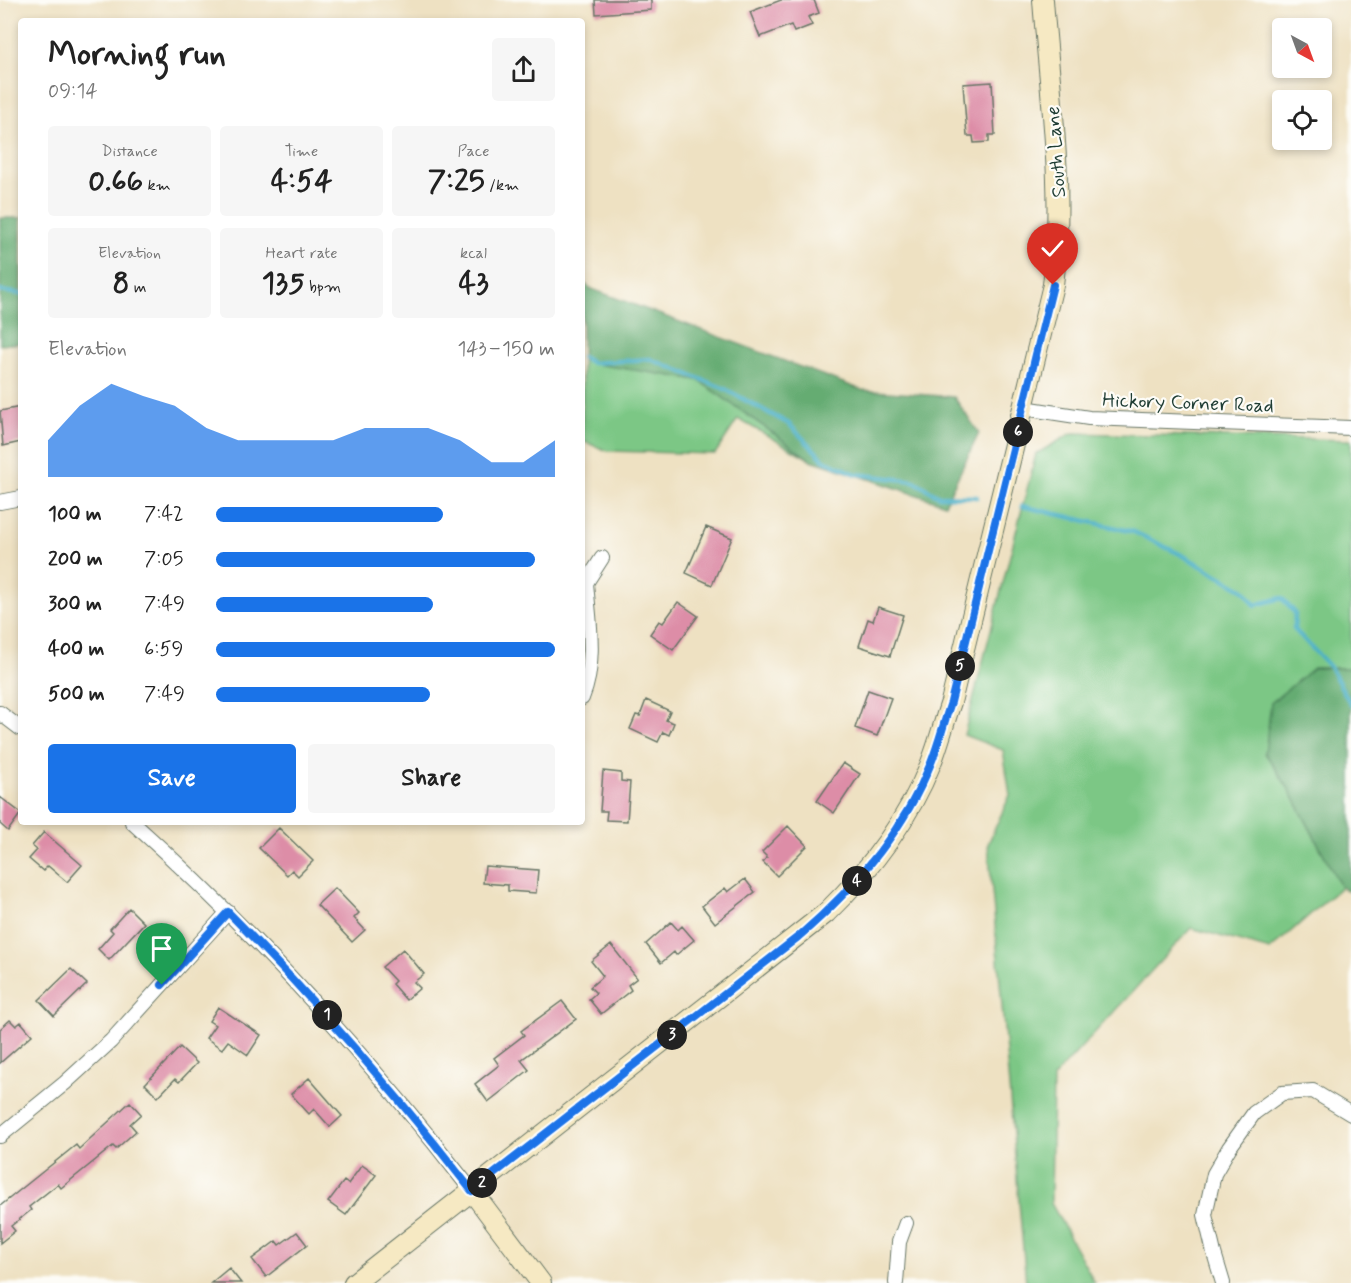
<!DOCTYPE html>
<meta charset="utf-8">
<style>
body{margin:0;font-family:Mynerve,sans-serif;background:#f6f6f6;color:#222;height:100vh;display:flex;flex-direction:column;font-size:22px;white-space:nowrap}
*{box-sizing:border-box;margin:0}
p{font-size:20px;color:#767676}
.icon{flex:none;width:33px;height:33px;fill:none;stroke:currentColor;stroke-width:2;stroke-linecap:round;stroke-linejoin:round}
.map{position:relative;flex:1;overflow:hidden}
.side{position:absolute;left:18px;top:18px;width:567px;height:807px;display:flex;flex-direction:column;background:#fff;border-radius:6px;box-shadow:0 3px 9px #0003}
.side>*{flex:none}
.needle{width:39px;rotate:139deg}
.tools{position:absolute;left:1272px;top:18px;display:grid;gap:12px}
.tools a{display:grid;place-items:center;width:60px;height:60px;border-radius:6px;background:#fff;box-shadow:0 3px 9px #0003;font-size:30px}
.pin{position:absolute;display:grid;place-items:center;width:51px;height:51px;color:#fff;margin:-62px -26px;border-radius:50% 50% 50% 0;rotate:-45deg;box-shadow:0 0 6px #0007}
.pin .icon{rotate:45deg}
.km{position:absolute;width:30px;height:30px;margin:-15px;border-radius:50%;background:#222;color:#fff;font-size:16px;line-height:30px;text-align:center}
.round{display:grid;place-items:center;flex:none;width:63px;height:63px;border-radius:6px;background:#f6f6f6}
.overview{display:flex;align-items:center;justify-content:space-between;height:102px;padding:0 30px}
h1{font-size:33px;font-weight:700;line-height:45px}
.metrics{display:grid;grid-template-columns:repeat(3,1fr);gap:9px;height:102px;padding:6px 30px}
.metrics div{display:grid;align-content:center;border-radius:6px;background:#f6f6f6;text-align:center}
.metrics b{font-size:30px;font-weight:700}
.metrics small{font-size:16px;font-weight:400}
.metrics p{font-size:16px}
.chart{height:168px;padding:12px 30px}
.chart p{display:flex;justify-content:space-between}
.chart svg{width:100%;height:108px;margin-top:6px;fill:#1a73e8;opacity:.7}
.button{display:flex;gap:12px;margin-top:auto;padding:12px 30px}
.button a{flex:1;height:69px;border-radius:6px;background:#1a73e8;color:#fff;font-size:24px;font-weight:700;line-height:69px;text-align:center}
.button a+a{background:#f6f6f6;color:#222}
ul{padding:0 30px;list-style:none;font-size:20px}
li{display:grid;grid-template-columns:96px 72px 1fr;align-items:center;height:45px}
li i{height:15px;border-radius:8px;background:#1a73e8}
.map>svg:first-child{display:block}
.green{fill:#7cc785;stroke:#4e825c;stroke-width:1.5}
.forest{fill:#65ac72;stroke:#427453;stroke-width:1.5}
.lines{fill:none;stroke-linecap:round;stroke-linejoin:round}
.stream{stroke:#49b0c8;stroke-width:4.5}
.building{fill:#dd8da7}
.street-casing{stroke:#677666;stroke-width:16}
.secondary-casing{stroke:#677666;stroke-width:22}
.street{stroke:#fff;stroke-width:14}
.secondary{stroke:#f6e9c3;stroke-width:20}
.route-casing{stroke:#fff;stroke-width:12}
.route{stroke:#1a73e8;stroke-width:8}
.labels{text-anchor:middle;stroke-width:4.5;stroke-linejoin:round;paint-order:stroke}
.street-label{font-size:20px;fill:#1f3d34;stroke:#fdfcf7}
</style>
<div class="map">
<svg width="1351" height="1283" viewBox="0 0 1351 1283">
<rect width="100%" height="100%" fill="#fdfcf7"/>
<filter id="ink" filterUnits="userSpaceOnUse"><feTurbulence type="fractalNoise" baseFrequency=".0167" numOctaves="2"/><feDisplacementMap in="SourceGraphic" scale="12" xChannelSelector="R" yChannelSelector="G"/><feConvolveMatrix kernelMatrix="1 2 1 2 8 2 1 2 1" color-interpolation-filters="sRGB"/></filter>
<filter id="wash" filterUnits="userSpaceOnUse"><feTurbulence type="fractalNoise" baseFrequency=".008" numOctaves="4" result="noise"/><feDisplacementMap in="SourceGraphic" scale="24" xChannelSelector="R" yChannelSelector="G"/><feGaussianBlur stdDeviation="1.35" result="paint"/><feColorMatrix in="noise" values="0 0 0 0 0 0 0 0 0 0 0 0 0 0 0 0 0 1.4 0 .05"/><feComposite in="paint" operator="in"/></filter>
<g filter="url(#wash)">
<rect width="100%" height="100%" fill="#eee1c2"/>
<!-- green -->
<path class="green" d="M 582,359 L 590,363 L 698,380 L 811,460 L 738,419 L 715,454 L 608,451 L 582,441 Z
M 1072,433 L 1351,440 L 1351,668 L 1313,668 L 1265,753 L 1289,789 L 1341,887 L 1270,950 L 1191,928 L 1053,1078 L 1051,1203 L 1095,1283 L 1026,1283 L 988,844 L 1010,795 L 1003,750 L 964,735 L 1036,454 Z"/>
<!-- forest -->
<path class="forest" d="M 0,218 L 21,218 L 21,343 L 0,345 Z
M 582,282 L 592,289 L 862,390 L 954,397 L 979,433 L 945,504 L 811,460 L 698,380 L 590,363 L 582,359 Z
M 1313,668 L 1351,668 L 1351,893 L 1341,887 L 1289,789 L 1265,753 L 1271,703 Z"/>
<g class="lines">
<!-- stream -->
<path class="stream" d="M 0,291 L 21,294
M 582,357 L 592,363 L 650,359 L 723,388 L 789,424 L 824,460 L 856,474 L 914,481 L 939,496 L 977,497
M 1022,506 L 1134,532 L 1182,555 L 1244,590 L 1255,605 L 1282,598 L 1295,613 L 1294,629 L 1330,667 L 1351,705"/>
</g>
<g id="blocks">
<!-- building -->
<path class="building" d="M 595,0 L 651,0 L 651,10 L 596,14 Z
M 781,0 L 814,0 L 819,13 L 808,17 L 812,25 L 794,32 L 791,25 L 760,37 L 750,12 Z
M 992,82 L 995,135 L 989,135 L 989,142 L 974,143 L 973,136 L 967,136 L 963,84 Z
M 21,407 L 21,442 L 3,446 L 0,411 Z
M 706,527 L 732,538 L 712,585 L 686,573 Z
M 678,602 L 698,616 L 673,650 L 650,634 L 659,621 L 663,623 Z
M 878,607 L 903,615 L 890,656 L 859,646 L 868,619 L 873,621 Z
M 868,690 L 891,698 L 877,736 L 855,728 Z
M 646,700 L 670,711 L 666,720 L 674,723 L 669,735 L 663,732 L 658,742 L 630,729 L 636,715 L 640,716 Z
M 843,763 L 860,774 L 834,813 L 817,801 Z
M 603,771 L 621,773 L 621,781 L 630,782 L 627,821 L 606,820 L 607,811 L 600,811 Z
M 0,797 L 21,813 L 8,831 L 0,824 Z
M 788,826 L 807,846 L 777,876 L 763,862 L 767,857 L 762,852 Z
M 279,828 L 313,861 L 298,876 L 292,870 L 287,875 L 259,848 Z
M 44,832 L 82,865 L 67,882 L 48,866 L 43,871 L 29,859 L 37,850 L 32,846 Z
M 485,866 L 538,870 L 536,893 L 508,891 L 508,885 L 483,883 Z
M 745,879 L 755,892 L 715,923 L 702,906 L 725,888 L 728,892 Z
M 335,888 L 359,913 L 354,918 L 365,930 L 352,942 L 317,905 Z
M 129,908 L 144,923 L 109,960 L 98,949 L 113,932 L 110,929 Z
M 671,922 L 678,930 L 682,926 L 694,940 L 676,955 L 674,952 L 661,963 L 646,944 Z
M 611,945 L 637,978 L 628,985 L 631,990 L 601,1014 L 589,999 L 596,993 L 590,987 L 603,976 L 591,961 Z
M 403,949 L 424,974 L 414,982 L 420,988 L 406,1000 L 392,984 L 395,981 L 382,967 Z
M 71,969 L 87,984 L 54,1016 L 39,1000 Z
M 562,1001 L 576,1019 L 521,1060 L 529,1070 L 488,1102 L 475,1084 L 499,1065 L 494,1058 L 524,1035 L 521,1031 Z
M 218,1007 L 261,1035 L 248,1055 L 228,1041 L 222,1049 L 206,1038 L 215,1025 L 209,1021 Z
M 10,1020 L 16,1026 L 21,1022 L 32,1035 L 0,1063 L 0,1029 Z
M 180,1047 L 197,1063 L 179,1082 L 175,1079 L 158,1097 L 145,1084 Z
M 309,1078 L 342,1116 L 330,1127 L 314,1109 L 309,1114 L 291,1094 Z
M 130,1102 L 141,1114 L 130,1124 L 136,1131 L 116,1149 L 113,1146 L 61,1188 L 58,1184 L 29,1207 L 31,1210 L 11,1226 L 15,1231 L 0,1243 L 0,1206 L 76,1145 L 79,1149 Z
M 362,1165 L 376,1175 L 346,1215 L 328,1202 L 344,1181 L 348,1184 Z
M 297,1232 L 307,1245 L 266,1277 L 252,1259 L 276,1241 L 279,1245 Z
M 229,1268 L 241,1283 L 211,1283 Z"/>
</g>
</g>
<g filter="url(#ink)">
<use href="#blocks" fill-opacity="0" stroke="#677666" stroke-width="1.5"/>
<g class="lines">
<defs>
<path id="street" d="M 1024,408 L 1089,418 L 1351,428
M 0,502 L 21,498
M 582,584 L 586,583 L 602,558
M 582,698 C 597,662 589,620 586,583
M 0,713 L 21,729
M 132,822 C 257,934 369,1058 472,1191
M 0,1136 L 65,1083 L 111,1041 L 228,912
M 896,1283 L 899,1242 L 906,1223
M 1223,1283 L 1214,1253 L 1205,1215 L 1214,1174 L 1229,1148 L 1254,1113 L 1282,1093 L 1313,1091 L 1351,1114"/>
<path id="secondary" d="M 472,1191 L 541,1283
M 354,1283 L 826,913 C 870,870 908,821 931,763 C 939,743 944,722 951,702 L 1053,285 C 1065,190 1050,95 1043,0"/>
</defs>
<!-- street casing -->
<use href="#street" class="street-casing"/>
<!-- secondary casing -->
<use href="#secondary" class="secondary-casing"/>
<!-- street -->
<use href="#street" class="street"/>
<!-- secondary -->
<use href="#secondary" class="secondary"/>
</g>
</g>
<g class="lines" filter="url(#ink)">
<defs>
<path id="route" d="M 162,985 L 228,912 C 315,1000 396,1093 472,1191 L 798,937 C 854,889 903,833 931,763 C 939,743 944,722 951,702 L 1053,285"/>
</defs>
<!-- route casing -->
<use href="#route" class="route-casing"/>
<!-- route -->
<use href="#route" class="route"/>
</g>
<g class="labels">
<!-- street labels -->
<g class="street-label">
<text transform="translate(1055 152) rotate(-94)" y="7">South Lane</text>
<text transform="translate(1188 402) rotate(2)" y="7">Hickory Corner Road</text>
</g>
</g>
</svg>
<div class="tools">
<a><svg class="needle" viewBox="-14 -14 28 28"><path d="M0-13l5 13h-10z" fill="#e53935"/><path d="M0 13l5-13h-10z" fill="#767676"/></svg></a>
<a><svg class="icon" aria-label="locate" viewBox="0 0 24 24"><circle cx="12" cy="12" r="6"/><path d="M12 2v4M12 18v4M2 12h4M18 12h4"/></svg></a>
</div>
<div class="pin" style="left:162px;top:985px;background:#1e9e55"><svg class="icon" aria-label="arrive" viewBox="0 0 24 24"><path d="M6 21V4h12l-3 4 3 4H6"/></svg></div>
<div class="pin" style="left:1053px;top:285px;background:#d93025"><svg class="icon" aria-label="check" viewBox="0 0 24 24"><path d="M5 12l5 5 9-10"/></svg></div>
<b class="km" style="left:327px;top:1015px">1</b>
<b class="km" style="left:482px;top:1183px">2</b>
<b class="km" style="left:672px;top:1035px">3</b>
<b class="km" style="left:857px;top:881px">4</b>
<b class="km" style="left:960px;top:666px">5</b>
<b class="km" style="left:1018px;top:432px">6</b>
<section class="side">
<div class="overview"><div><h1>Morning run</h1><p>09:14</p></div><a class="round"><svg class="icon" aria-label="share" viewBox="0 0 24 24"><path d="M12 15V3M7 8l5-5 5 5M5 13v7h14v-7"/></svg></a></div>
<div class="metrics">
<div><p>Distance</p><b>0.66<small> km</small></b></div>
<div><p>Time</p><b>4:54</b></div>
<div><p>Pace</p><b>7:25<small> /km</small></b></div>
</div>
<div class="metrics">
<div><p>Elevation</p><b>8<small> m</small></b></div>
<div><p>Heart rate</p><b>135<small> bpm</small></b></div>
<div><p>kcal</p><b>43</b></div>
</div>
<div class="chart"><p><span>Elevation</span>143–150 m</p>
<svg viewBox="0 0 160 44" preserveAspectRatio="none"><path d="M0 44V29L10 15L20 6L30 11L40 15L50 24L60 29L70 29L80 29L90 29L100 24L110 24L120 24L130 29L140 38L150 38L160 29V44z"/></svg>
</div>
<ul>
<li><b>100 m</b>7:42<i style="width:67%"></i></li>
<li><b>200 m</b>7:05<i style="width:94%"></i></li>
<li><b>300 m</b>7:49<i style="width:64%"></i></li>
<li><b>400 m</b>6:59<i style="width:100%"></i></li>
<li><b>500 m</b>7:49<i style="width:63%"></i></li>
</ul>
<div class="button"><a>Save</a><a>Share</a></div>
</section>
</div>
